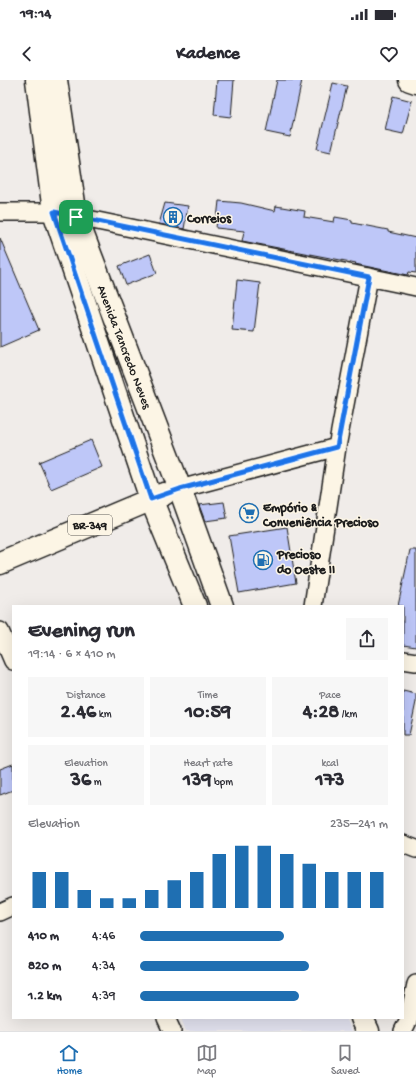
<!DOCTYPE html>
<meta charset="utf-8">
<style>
body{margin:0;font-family:"Gochi Hand",sans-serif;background:#f7f7f7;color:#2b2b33;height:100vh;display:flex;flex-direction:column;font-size:15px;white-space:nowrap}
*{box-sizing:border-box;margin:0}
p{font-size:13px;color:#7c7c81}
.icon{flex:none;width:22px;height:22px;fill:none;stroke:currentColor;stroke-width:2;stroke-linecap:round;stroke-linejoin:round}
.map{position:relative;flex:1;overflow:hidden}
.drawer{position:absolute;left:12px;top:525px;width:392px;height:414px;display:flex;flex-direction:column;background:#fff;border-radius:0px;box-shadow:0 4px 16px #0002}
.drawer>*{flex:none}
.pin{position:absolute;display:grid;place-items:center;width:34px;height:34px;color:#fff;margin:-17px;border-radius:8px;box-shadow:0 2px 6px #0006}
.round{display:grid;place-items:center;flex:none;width:42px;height:42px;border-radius:0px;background:#f7f7f7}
.headline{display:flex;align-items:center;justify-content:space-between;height:68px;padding:0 16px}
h1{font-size:22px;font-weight:800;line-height:30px}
.stats{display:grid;grid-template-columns:repeat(3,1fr);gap:6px;height:68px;padding:4px 16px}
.stats div{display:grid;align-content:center;border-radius:0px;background:#f7f7f7;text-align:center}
.stats b{font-size:20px;font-weight:800}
.stats small{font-size:11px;font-weight:400}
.stats p{font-size:11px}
.chart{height:112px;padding:8px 16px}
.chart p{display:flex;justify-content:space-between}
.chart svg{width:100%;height:72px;margin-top:4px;stroke:#1f6fb2;stroke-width:6}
ul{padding:0 16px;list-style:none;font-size:13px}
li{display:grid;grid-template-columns:64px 48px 1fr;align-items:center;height:30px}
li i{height:10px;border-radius:5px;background:#1f6fb2}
.status{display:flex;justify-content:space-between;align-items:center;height:28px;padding:0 20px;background:#fff;direction:ltr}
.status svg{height:11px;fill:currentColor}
header{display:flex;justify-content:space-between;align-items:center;height:52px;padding:0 16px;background:#fff;font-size:18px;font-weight:800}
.tab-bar{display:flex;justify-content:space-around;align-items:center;height:56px;border-top:1px solid #e1e1e2;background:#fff;font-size:11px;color:#7c7c81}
.tab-bar a{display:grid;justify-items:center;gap:2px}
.tab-bar .selected{color:#1f6fb2}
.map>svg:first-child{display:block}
.built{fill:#e1e1ee}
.building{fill:#bec7f8;stroke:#1c1c1c}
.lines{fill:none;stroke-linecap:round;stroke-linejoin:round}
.street-casing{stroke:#1c1c1c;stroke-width:20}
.secondary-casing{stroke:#1c1c1c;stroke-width:25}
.primary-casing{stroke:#1c1c1c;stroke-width:25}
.street{stroke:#fcf5e5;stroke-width:17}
.secondary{stroke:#fcf5e5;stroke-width:22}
.primary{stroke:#fcf5e5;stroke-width:22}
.route-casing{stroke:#fff;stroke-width:8}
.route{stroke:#1a73e8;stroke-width:5}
.labels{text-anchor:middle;stroke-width:3;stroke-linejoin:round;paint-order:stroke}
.shield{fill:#fcf5e5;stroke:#5f5d58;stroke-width:1}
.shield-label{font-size:12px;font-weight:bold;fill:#1c1c1c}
.poi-label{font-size:13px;font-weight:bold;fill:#1c1c1c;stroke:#fcf5e5;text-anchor:start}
.street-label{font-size:13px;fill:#1c1c1c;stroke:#fcf5e5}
</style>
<div class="status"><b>19:14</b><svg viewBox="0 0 49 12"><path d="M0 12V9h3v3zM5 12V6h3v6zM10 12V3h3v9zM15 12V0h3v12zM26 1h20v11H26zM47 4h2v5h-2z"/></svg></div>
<header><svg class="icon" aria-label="back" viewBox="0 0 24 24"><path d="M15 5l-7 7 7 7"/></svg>Kadence<svg class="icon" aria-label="heart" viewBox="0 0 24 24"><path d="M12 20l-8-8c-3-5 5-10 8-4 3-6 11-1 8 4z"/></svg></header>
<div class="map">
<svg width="416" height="951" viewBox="0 0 416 951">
<rect width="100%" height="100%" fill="#f0ece9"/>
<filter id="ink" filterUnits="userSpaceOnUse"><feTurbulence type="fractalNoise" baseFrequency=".025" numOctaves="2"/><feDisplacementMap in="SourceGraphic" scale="8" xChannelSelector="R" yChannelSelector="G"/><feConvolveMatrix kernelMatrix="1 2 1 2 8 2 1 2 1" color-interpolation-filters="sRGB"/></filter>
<g filter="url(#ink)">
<!-- built -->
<path class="built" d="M 181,938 L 346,938 L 352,951 L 186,951 Z"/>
<!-- building -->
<path class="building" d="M 217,0 L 234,0 L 231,37 L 214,35 Z
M 277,0 L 302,0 L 290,57 L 266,52 Z
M 333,3 L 347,6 L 331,72 L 317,69 Z
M 393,16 L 412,21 L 403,54 L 385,50 Z
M 219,121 L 241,123 L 275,131 L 276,126 L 305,131 L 304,137 L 334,142 L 335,137 L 352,140 L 352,143 L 388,150 L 388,152 L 416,158 L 416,193 L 409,192 L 408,195 L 355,184 L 356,183 L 242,161 L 244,151 L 216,148 Z
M 165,123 L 188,126 L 184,149 L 159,144 Z
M 0,158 L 39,250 L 0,267 Z
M 150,174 L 157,193 L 126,205 L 119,186 Z
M 237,200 L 260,203 L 254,252 L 232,250 Z
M 91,360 L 102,387 L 51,409 L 39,382 Z
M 224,422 L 227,438 L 205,441 L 199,425 Z
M 287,447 L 296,503 L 239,513 L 229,456 Z
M 410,470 L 416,470 L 416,567 L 403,565 L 403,526 L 398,526 Z
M 403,611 L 416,614 L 416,622 L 409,655 L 403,655 Z
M 13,684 L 13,710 L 0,715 L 0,689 Z"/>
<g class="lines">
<defs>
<path id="street" d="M 0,132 L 54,132 L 416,207
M 180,409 L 337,367
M 313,526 L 337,367 L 369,197
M 0,551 L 13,581
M 403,580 L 416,582
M 403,764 L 416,769
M 0,832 L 13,826
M 166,938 L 172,951
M 403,951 L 408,941 L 416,904"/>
<path id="secondary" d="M 410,0 L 416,2"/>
<g id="primary">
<path d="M 37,0 L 54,132 L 151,419 L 195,526"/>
<path id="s1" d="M 56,0 L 76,137 L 180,409 L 222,526"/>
<path d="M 0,483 L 164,414"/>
<path d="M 362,938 L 368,951"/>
</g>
</defs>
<!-- street casing -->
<use href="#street" class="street-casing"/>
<!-- secondary casing -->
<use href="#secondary" class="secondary-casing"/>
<!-- primary casing -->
<use href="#primary" class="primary-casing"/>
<!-- street -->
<use href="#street" class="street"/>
<!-- secondary -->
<use href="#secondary" class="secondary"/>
<!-- primary -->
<use href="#primary" class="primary"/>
</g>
</g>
<g class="lines" filter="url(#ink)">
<defs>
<path id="route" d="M 54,132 L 369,197 L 337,367 L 180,409 L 151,419 Z"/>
</defs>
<!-- route casing -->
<use href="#route" class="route-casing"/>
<!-- route -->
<use href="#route" class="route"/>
</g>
<!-- icons -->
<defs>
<symbol id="building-ring" viewBox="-11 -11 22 22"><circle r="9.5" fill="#fcf5e5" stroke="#1f6fb2" stroke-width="1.5"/><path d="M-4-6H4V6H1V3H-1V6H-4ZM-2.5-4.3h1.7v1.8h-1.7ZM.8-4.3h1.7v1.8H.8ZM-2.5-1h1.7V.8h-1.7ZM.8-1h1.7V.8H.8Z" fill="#1f6fb2"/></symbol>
<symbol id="supermarket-ring" viewBox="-11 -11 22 22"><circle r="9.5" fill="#fcf5e5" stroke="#1f6fb2" stroke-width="1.5"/><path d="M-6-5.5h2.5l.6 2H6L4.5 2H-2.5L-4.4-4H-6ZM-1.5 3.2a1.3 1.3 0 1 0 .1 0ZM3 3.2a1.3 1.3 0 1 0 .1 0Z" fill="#1f6fb2"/></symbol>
<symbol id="fuel-ring" viewBox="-11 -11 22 22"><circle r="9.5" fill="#fcf5e5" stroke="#1f6fb2" stroke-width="1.5"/><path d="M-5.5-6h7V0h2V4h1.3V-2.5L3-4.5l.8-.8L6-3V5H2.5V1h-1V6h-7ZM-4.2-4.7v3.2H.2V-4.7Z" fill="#1f6fb2"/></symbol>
</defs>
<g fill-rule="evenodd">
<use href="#building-ring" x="162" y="126" width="22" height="22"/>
<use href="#supermarket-ring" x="238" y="422" width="22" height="22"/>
<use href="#fuel-ring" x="252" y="469" width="22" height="22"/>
</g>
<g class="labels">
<!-- shield labels -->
<rect class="shield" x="68" y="435" width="44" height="20" rx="3"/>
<g class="shield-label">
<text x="90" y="449">BR-349</text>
</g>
<!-- poi labels -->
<g class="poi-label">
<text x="187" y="142">Correios</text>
<text x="263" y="431">Empório &amp;<tspan x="263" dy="15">Conveniência Precioso</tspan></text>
<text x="277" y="478">Precioso<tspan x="277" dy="15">do Oeste II</tspan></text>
</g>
<!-- street labels -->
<g class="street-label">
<text dy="5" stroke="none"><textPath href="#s1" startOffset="277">Avenida Tancredo Neves</textPath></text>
</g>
</g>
</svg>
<div class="pin" style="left:76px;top:137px;background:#1e9e55"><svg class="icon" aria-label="arrive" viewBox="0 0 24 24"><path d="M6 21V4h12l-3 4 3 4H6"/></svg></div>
<section class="drawer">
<div class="headline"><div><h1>Evening run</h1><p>19:14 · 6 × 410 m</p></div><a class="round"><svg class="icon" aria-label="share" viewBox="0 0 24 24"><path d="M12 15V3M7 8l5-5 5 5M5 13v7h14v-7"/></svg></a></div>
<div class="stats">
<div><p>Distance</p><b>2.46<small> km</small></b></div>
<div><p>Time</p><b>10:59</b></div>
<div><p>Pace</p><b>4:28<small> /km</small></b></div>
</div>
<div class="stats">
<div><p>Elevation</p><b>36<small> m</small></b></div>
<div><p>Heart rate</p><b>139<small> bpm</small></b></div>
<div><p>kcal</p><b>173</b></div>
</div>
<div class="chart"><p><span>Elevation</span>235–241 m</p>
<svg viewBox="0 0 160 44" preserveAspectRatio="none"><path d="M5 44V22M15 44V22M25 44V33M35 44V38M45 44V38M55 44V33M65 44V27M75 44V22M85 44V11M95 44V6M105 44V6M115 44V11M125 44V17M135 44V22M145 44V22M155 44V22"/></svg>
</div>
<ul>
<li><b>410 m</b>4:46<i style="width:58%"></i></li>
<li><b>820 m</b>4:34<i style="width:68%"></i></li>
<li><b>1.2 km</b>4:39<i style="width:64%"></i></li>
</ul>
</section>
</div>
<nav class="tab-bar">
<a class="selected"><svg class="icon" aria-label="home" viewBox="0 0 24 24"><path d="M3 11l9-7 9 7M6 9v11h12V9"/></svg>Home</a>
<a><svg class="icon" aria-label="map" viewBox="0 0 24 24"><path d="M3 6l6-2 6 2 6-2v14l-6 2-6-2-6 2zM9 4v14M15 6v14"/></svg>Map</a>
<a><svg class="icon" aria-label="saved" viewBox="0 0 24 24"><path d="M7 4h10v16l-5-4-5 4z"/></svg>Saved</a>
</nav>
